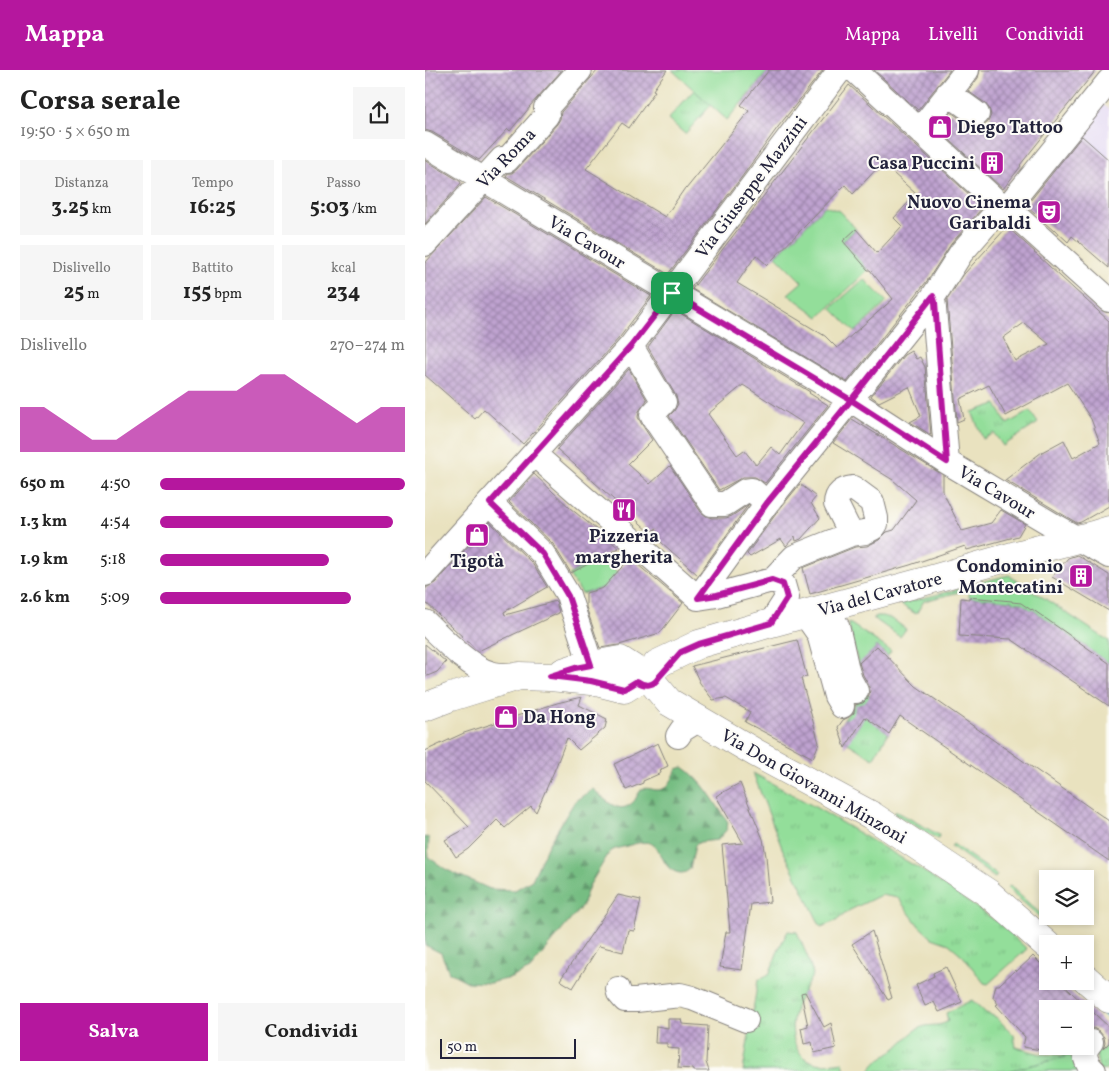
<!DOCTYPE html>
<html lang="it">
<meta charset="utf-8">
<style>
body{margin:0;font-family:Vollkorn,serif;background:#f6f6f6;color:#222;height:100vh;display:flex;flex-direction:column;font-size:19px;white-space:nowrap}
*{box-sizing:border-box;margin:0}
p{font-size:16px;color:#767676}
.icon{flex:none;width:28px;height:28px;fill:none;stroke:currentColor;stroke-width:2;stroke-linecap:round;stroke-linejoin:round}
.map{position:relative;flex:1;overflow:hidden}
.drawer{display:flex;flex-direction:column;background:#fff;width:425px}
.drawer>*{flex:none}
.fabs{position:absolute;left:614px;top:800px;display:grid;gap:10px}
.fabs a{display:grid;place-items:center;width:55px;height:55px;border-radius:0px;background:#fff;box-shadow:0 2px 8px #0003;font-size:25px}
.scale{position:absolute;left:15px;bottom:12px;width:136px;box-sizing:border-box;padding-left:5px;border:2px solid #22223b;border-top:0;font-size:14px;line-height:18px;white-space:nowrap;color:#22223b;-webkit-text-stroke:4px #fdfcf7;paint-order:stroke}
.pin{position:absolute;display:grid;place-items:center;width:42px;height:42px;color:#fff;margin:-21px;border-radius:10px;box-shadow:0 2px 8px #0006}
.round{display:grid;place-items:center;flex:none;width:52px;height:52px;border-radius:0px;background:#f6f6f6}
.head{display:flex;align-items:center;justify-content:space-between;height:85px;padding:0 20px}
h1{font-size:28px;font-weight:700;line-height:38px}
.metrics{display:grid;grid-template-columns:repeat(3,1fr);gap:8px;height:85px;padding:5px 20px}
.metrics div{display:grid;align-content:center;border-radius:0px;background:#f6f6f6;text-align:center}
.metrics b{font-size:21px;font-weight:700}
.metrics small{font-size:14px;font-weight:400}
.metrics p{font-size:14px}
.chart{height:140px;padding:10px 20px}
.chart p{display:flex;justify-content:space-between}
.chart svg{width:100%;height:90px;margin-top:5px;fill:#b5179e;opacity:.7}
.primary-button{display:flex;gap:10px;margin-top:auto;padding:10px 20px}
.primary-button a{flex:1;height:58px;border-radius:0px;background:#b5179e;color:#fff;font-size:20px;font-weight:700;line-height:58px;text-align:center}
.primary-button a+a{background:#f6f6f6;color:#222}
ul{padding:0 20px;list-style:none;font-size:16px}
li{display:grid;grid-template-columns:80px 60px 1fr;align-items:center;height:38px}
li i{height:12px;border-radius:6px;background:#b5179e}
header{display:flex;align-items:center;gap:30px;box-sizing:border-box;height:70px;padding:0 25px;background:#b5179e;color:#fff}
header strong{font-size:24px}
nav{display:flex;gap:28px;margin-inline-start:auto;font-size:18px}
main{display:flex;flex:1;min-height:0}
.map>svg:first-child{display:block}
.built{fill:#e0d4f4}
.grass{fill:url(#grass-tufts);stroke:#5a806a}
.forest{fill:url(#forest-firs);stroke:#4c705e}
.garden{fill:#93de9a;stroke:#5a806a}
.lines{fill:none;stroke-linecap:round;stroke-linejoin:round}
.stream{stroke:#62c4e0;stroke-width:5.5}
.building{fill:url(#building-cross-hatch);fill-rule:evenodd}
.minor-casing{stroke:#86827d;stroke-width:26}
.major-casing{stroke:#86827d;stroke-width:29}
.minor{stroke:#fff;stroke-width:24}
.major{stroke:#fff;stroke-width:28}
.route-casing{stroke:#fff;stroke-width:10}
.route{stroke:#b5179e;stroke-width:6}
.labels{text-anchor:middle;stroke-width:4;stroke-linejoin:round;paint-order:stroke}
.poi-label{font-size:18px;font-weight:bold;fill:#22223b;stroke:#fdfcf7;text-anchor:end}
.street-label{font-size:18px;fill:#22223b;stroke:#fdfcf7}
</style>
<header>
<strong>Mappa</strong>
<nav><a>Mappa</a><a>Livelli</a><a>Condividi</a></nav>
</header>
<main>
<section class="drawer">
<div class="head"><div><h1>Corsa serale</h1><p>19:50 · 5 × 650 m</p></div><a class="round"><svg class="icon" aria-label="share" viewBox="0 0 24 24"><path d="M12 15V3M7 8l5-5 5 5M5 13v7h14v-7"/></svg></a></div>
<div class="metrics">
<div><p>Distanza</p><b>3.25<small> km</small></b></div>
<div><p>Tempo</p><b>16:25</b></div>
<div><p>Passo</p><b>5:03<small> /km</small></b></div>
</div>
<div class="metrics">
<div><p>Dislivello</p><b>25<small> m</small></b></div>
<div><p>Battito</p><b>155<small> bpm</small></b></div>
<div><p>kcal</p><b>234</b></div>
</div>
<div class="chart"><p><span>Dislivello</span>270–274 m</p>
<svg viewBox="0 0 160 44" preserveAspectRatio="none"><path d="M0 44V22L10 22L20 30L30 38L40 38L50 30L60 22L70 14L80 14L90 14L100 6L110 6L120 14L130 22L140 30L150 22L160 22V44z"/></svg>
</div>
<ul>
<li><b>650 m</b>4:50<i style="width:100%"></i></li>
<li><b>1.3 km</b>4:54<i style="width:95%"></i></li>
<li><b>1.9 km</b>5:18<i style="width:69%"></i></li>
<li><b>2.6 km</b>5:09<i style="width:78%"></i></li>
</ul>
<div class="primary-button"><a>Salva</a><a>Condividi</a></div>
</section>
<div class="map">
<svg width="684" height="1001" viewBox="0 0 684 1001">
<defs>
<pattern id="grass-tufts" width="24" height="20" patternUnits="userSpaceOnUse" patternTransform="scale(1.25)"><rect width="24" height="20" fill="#93de9a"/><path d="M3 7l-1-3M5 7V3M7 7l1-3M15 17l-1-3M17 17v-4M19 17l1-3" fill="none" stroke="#7ebe86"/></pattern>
<pattern id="forest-firs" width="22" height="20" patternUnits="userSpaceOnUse" patternTransform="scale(1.25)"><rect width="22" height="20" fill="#76bd82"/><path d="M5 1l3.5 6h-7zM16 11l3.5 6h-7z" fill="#60996c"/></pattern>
<pattern id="building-cross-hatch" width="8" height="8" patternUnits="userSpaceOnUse" patternTransform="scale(1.25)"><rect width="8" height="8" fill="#bfa3d0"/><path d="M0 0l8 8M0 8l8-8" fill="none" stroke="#9b84aa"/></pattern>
</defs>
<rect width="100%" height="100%" fill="#fdfcf7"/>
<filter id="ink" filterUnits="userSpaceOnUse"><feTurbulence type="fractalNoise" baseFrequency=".02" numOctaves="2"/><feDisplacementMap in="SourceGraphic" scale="10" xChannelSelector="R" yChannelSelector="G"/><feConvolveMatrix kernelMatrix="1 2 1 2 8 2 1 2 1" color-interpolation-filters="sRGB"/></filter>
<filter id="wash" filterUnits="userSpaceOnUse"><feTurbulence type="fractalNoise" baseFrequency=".0096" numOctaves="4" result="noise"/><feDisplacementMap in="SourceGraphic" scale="20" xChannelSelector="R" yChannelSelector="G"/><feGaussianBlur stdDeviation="1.12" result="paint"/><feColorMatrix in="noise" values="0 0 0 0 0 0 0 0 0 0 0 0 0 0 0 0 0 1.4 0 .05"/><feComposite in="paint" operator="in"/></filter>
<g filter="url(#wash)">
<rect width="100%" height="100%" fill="#e9e2bf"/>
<!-- built -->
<path class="built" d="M 678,34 L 684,39 L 684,90 L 655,64 Z"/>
<!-- grass -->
<path class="grass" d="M 269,20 L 286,35 L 260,64 L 243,49 Z
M 571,334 L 582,354 L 605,341 L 613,353 L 578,376 L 569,363 L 558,369 L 547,342 Z
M 439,620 L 470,652 L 448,689 L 423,673 L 418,651 Z
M 328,703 L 390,737 L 495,799 L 574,853 L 602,879 L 563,914 L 559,913 L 538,886 L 524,874 L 507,868 L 494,856 L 473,828 L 456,825 L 425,840 L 411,851 L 396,857 L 357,778 Z
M 471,741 L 514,765 L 513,769 L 469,744 Z
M 528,774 L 572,805 L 570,808 L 526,776 Z
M 585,816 L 619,847 L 617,849 L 582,818 Z
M 363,861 L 372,862 L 383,888 L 388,904 C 383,914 376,924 372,935 C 363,956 366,987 391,993 C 399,995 410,993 418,992 L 420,1001 L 318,1001 L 333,910 L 344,905 L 354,878 Z
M 547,930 L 561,943 L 571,947 L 589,965 L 591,977 L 616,984 L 644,986 L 583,1001 L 445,1001 C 450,990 460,987 469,980 C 478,973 485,962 497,957 C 505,954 516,957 523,951 L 521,943 Z
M 684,973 L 684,996 L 681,1000 L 674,999 L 669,976 L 675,981 Z"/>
<!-- forest -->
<path class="forest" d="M 258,697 C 278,710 290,733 303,752 L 302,759 L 293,770 L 275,772 L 270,775 L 265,799 C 260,803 257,804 251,802 C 236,797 238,778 225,773 C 219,771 208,774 202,776 C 195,778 189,778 184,783 L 164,816 L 157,836 L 105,899 L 86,908 L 65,913 L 43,912 L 24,902 L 16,883 L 0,875 L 0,767 L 4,768 L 3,787 L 22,800 L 65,819 L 90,820 L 107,810 L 123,775 L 150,731 L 168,719 C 181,730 195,748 210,730 C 212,726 214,722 217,719 C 223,717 227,720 233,720 C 244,720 248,707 252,699 Z"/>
<!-- garden -->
<path class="garden" d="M 247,0 L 344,0 L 302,50 Z
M 400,136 L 414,141 L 431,159 L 418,171 L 443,200 L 394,247 L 363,224 L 377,212 L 351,186 Z
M 439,209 L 462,232 L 430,262 L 406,238 Z
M 176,487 L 192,502 L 192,514 L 157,524 L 144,505 Z
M 584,505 L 684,571 L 684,594 L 668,582 L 659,581 L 662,577 L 650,569 L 649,570 L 607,539 L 606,540 L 596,533 L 587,532 L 587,531 L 544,527 L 545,515 Z
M 534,519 L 534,522 L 499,531 L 491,544 L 475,534 Z
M 452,546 C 464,545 471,552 481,559 L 475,567 L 448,548 Z
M 423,552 L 466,581 L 463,586 L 452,576 L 443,585 L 445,588 L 436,596 L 433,594 Z
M 644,986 L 656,991 L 663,1001 L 583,1001 Z"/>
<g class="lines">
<!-- stream -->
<path class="stream" d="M 673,936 L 684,947"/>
</g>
<g id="blocks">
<!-- building -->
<path class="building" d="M 0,0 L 137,0 L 104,37 L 105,37 L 85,61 L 83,59 L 54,90 L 7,62 L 0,60 Z
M 173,0 L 242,0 L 228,20 L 230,21 L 204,58 L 197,53 L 161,99 L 240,147 L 260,118 L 261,119 L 324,41 L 316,35 L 344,0 L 398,0 L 353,57 L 316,108 L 243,204 L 81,106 L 83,103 L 87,103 L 92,99 L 132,54 L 135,49 L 136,42 Z
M 449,0 L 525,0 L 493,40 Z
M 555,0 L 671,0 L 595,95 L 596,96 L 578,119 L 513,59 L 526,42 L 544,55 L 550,58 L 558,56 L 563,52 L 566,45 L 564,38 L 560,33 L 543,21 L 553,8 Z
M 424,15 L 558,137 L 526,174 L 502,211 L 422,312 L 267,219 ZM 457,93 L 491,124 L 469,148 L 477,156 L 452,183 L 431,159 L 418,171 L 443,200 L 445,200 L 468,229 L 412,278 L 400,266 L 312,213 L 331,185 L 342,195 L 420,115 L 428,124 Z
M 657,66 L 684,90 L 684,198 L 647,166 L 643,172 L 630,160 L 629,161 L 601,136 Z
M 0,90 L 35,111 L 36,113 L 0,154 Z
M 61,127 L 226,226 L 195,267 L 98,374 L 59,339 L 50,349 L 0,305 L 0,193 Z
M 582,157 L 610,182 L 609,183 L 612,185 L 684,251 L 684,436 L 656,452 L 652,453 L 580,410 L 617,382 L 639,370 L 648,388 L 675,373 L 666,349 L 642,313 L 581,346 L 564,315 L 535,329 L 539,349 L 532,352 L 522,230 L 539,204 ZM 599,253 L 624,274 L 590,291 L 578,268 Z
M 250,240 L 385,322 L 384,323 L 403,335 L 340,413 L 330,407 L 318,407 L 294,420 L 244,346 L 249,341 L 253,334 L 251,326 L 223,277 ZM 318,315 L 378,353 L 355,385 L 346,377 L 331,395 L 319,380 L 312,385 L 283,344 Z
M 486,281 L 491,289 L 495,287 L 500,297 L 506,365 L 485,352 L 496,346 L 484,317 L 454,332 L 446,326 L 479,285 Z
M 204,299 L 222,330 L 214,341 L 213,347 L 216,353 L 227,370 L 203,394 L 225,414 L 245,396 L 276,442 L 281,446 L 287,448 L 301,448 L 307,446 L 323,435 L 273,505 L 227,464 L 232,458 L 225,462 L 132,379 Z
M 427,349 L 518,405 L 518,422 L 537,461 L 566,453 L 576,440 L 600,454 L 593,466 L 542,480 L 540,476 L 485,495 L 385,524 L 378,498 L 430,477 L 442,476 L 454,470 L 462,462 L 469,460 L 491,430 L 468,410 L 408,373 Z
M 109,404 L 145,438 L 194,478 L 146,503 L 128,474 L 84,432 Z
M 375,414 L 391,427 L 386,433 L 395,448 L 376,469 L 371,471 L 370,466 L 361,476 L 356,469 L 325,487 L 322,484 L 353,441 Z
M 65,452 L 107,493 L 122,517 L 79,542 L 80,545 L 131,531 L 134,543 L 53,581 L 0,532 L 0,520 L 2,517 L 10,513 Z
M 652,485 L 684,505 L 684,541 L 627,507 L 643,488 Z
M 205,488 L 258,533 L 235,563 L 194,575 L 175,578 L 161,537 L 161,523 L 178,518 Z
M 544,527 L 587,531 L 587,532 L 596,533 L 606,540 L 607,539 L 684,593 L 684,636 L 586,569 L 534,566 L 536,528 L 544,529 Z
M 372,570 L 382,607 L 376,608 L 394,673 L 388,688 L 320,652 L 325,642 L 301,628 L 288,630 L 275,613 L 267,596 Z
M 0,574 L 21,592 L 12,602 L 0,607 Z
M 452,576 L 491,616 L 684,751 L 684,791 L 475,646 L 464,664 L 440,647 L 420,678 L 413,657 L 418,650 L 424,647 L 429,643 L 430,635 L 438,633 L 443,628 L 445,621 L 443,614 L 438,605 L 434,593 Z
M 157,627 L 154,635 L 182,649 L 180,658 L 154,680 L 142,668 L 130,699 L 111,742 L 106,736 L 80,758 L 72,750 L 43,779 L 31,787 L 20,770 L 44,757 L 0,711 L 0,681 L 39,663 L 132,633 Z
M 233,673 L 243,696 L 235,700 L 236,703 L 218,711 L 218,713 L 201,720 L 189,694 Z
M 315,713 L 338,769 L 341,786 L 345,832 L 326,834 L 317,900 L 295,897 L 301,862 L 305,862 L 297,775 L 318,773 L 291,726 Z
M 193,825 L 216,830 L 209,861 L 203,860 L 198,882 L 174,876 L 148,918 L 135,910 Z
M 447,861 L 467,928 L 463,930 L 427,874 Z
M 608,886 L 622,900 L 622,911 L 634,911 L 684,957 L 684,973 L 678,979 L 680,973 L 679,967 L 674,961 L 668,958 L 660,960 L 660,939 L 622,939 L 622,981 L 598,977 L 600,967 L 571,935 L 573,934 L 568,927 L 571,915 L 574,915 L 590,900 L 591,902 Z
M 521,897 L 537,932 L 514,942 L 509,932 L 500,936 L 491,915 L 509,906 L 508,903 Z
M 380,922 L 399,957 L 406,953 L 411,978 L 389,983 L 387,972 L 379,974 L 376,958 L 383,956 L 376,923 Z
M 243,949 L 256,949 L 257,954 L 283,956 L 281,992 L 284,1001 L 269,1001 L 268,999 L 253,998 L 254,979 L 242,978 L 242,973 L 230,973 L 231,956 L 243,958 Z"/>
</g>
</g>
<g filter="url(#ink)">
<use href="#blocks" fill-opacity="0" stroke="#86827d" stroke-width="1"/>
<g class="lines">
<defs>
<path id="minor" d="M 429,0 L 569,129 L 591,146 L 684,230
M 523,23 L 552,44
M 495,60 L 542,0
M 0,74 L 426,330 L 522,392 L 633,458 L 684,486
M 0,174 L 77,89 L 82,90 L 122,45 L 121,38 L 155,0
M 508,227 L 522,392
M 206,276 L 239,332 L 227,345 L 287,434 L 300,434 L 320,421 L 327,420 L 342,433
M 109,384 L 273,528
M 65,433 L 118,484 L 143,525 L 166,595
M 0,504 L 206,276 L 415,0
M 347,510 L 369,487 L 426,464 L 440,462 L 448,458 L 451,454 L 451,448 L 447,432 L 428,418 C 418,419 411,424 411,434 L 426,464
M 273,528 L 342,433 L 508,227 L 536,183 L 570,144 L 588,130 L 684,11
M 273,528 L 292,525 L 347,510 L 358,514 L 362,528 L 346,553
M 402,538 L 412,556 L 422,600 L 425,610 L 431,621
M 380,544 L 394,564 L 411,626 L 417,636
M 0,552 C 17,568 44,597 65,603 C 74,606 84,605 93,606
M 253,666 L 257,660 L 273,650
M 193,919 L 194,923 L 200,930 L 211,930 L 255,925 L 267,928 L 321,950
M 666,972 C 664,975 662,977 661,980 C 658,987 664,997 669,1001"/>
<path id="major" d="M 232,594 L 274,574 L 346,553 L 497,512 L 595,484 L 668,465 L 684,460
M 138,602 L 150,598 L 195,590 L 209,599
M 228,613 L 244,632 L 331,683 L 446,745 L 563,823 L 622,875
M 0,637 L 26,627 L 94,606 L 125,607 L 167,611 L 199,619 L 212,611
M 660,908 L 684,929"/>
</defs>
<!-- minor casing -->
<use href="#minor" class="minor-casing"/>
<!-- major casing -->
<use href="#major" class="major-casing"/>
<!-- minor -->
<use href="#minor" class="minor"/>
<!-- major -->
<use href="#major" class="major"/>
</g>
</g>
<g class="lines" filter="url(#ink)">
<defs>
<path id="route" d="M 247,223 L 206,276 L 65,433 L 118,484 L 143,526 L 166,595 L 150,598 L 125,606 L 166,611 L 199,619 L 212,611 C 220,617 229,616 234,607 L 256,582 L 274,574 L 346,553 L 362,528 L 358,514 L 347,510 L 292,525 L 273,528 L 342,433 L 426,330 L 522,392 L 510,232 L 508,226 L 426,330 L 247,223"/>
</defs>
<!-- route casing -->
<use href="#route" class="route-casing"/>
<!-- route -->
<use href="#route" class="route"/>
</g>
<!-- icons -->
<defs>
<symbol id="shop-square" viewBox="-11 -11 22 22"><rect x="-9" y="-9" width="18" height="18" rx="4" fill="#b5179e" stroke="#fdfcf7"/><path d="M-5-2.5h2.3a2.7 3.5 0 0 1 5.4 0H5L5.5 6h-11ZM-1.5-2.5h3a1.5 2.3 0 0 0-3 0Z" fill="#fff"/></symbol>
<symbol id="building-square" viewBox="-11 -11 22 22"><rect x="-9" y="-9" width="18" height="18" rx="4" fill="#b5179e" stroke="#fdfcf7"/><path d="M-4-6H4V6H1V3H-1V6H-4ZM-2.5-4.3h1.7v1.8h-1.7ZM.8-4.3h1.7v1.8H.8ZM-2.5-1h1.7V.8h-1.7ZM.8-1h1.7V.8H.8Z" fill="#fff"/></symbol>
<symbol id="theatre-square" viewBox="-11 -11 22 22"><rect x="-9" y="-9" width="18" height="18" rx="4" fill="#b5179e" stroke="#fdfcf7"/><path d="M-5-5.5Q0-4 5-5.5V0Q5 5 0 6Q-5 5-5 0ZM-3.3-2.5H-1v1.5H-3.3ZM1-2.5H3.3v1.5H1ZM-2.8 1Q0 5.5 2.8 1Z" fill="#fff"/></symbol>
<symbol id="restaurant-square" viewBox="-11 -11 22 22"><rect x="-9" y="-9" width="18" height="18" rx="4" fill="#b5179e" stroke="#fdfcf7"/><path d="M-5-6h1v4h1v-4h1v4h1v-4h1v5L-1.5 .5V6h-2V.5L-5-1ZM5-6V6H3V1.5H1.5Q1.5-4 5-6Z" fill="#fff"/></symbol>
</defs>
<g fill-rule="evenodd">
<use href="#shop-square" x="501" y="43" width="28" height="28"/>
<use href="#building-square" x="553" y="79" width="28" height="28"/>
<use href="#theatre-square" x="610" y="128" width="28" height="28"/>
<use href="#restaurant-square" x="185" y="426" width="28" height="28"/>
<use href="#shop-square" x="38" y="451" width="28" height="28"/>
<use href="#building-square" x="642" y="492" width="28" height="28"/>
<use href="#shop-square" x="67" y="633" width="28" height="28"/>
</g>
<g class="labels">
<!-- poi labels -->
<g class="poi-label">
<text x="532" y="63" text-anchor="start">Diego Tattoo</text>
<text x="550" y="99">Casa Puccini</text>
<text x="606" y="138">Nuovo Cinema<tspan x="606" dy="21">Garibaldi</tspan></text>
<text x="199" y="472" text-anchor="middle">Pizzeria<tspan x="199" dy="21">margherita</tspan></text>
<text x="52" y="497" text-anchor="middle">Tigotà</text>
<text x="638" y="502">Condominio<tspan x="638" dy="21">Montecatini</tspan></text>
<text x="98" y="653" text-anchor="start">Da Hong</text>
</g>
<!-- street labels -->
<g class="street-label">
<text transform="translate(81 88) rotate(-46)" y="6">Via Roma</text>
<text transform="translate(326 117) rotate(-53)" y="6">Via Giuseppe Mazzini</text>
<text transform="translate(162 172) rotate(31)" y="6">Via Cavour</text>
<text transform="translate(572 422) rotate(31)" y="6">Via Cavour</text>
<text transform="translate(455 524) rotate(-15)" y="6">Via del Cavatore</text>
<text transform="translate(389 716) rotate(30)" y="6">Via Don Giovanni Minzoni</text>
</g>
</g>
</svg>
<div class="fabs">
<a><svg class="icon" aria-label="layers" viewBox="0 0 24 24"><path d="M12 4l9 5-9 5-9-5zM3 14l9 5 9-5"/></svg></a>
<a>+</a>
<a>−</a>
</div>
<div class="scale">50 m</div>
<div class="pin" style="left:247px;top:223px;background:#1e9e55"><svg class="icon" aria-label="arrive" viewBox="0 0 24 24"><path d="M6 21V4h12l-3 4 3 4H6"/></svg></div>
</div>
</main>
